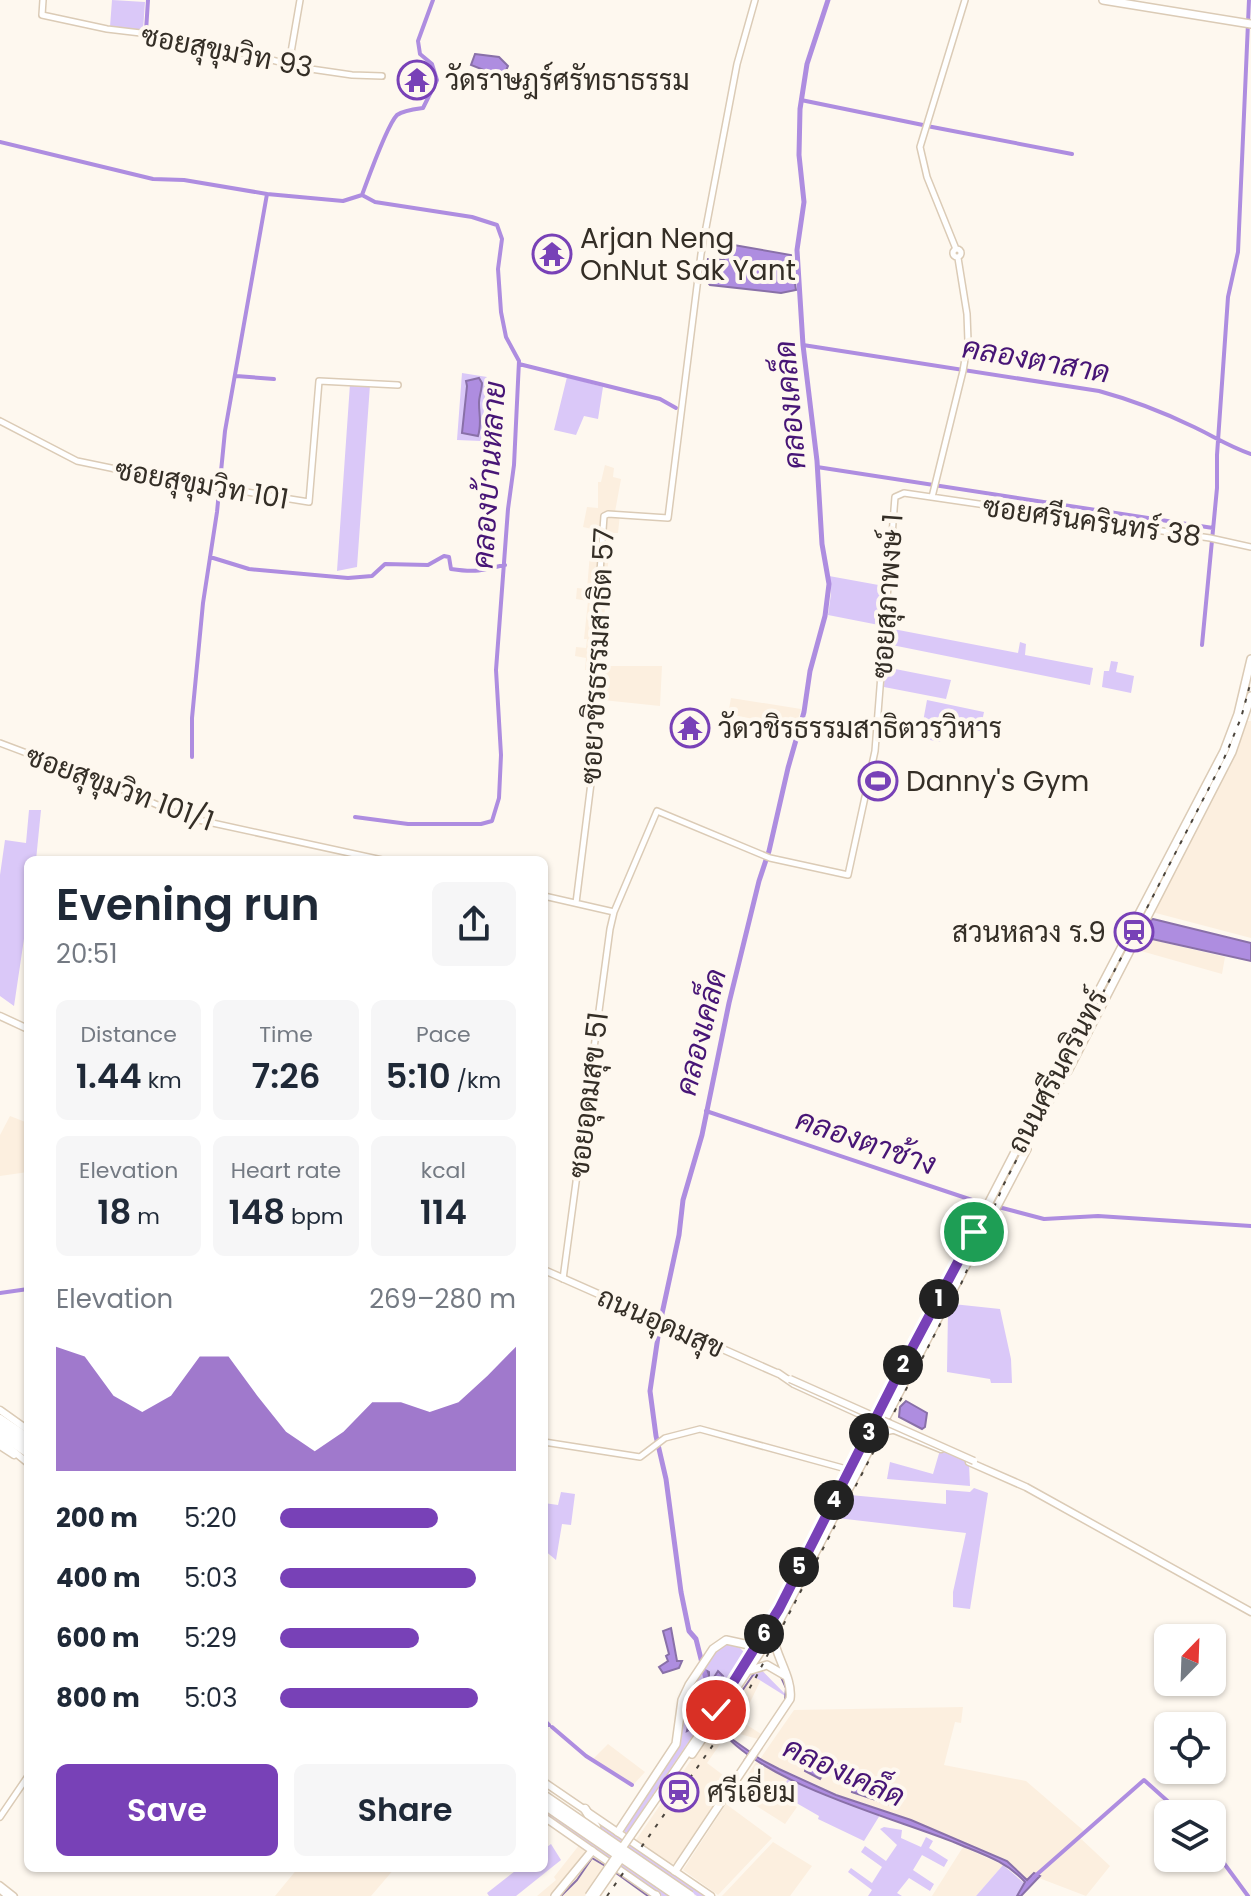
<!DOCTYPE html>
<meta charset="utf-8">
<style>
body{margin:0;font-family:Poppins,Sarabun,sans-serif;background:#f6f6f7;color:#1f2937;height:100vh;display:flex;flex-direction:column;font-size:30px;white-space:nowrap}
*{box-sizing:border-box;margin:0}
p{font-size:26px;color:#747a83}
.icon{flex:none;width:44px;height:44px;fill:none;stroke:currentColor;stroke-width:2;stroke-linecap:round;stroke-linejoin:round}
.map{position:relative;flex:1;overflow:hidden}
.details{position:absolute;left:24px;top:856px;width:524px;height:1016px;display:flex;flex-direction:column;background:#fff;border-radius:12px;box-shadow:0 2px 6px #0004}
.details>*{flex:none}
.needle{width:52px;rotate:23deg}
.fabs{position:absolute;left:1154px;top:1624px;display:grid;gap:16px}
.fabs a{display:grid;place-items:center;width:72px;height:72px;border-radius:12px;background:#fff;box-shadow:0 2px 6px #0004;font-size:40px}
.pin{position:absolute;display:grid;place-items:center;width:68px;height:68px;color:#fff;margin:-34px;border:4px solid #fff;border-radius:50%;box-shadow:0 2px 8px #0007}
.km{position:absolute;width:40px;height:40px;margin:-20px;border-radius:50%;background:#222;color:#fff;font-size:22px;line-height:40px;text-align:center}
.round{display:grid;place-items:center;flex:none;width:84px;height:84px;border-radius:12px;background:#f6f6f7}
.head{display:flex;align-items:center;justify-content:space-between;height:136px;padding:0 32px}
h1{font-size:44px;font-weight:600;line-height:60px}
.stats{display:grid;grid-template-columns:repeat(3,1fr);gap:12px;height:136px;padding:8px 32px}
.stats div{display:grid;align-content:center;border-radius:12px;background:#f6f6f7;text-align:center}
.stats b{font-size:34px;font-weight:600}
.stats small{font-size:22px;font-weight:400}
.stats p{font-size:22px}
.chart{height:224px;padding:16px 32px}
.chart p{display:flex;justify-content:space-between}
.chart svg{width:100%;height:144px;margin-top:8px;fill:#7841b7;opacity:.7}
.button{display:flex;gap:16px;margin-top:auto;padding:16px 32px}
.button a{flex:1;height:92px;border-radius:12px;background:#7841b7;color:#fff;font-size:32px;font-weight:600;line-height:92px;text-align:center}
.button a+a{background:#f6f6f7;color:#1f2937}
ul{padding:0 32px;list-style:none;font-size:26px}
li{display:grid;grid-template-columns:128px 96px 1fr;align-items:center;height:60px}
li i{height:20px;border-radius:10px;background:#7841b7}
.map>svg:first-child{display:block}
.built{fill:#fcefdf}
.green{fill:#dac8f8}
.water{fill:#ae8de0;stroke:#8970a8;stroke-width:2}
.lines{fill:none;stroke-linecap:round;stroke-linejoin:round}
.stream{stroke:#8970a8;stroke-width:2}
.canal{stroke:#ae8de0;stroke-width:4}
.river{stroke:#ae8de0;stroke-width:5}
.tertiary-casing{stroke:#dbcbb6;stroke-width:8}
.secondary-casing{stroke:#dbcbb6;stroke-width:9}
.primary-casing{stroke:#dbcbb6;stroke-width:10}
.trunk-casing{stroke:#dbcbb6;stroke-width:11}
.motorway-casing{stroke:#dbcbb6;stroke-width:12}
.tertiary{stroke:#fff;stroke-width:5}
.secondary{stroke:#fff;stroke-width:6}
.primary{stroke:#fff;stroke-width:7}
.trunk{stroke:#fff;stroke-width:8}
.motorway{stroke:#fff;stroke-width:9}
.rail{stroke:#4b453d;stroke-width:2;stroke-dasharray:4 8;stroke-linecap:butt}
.secondary-bridge-casing{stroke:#dbcbb6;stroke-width:9;stroke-linecap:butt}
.primary-bridge-casing{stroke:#dbcbb6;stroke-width:10;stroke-linecap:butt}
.motorway-bridge-casing{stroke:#dbcbb6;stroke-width:12;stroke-linecap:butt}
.secondary-bridge{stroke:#fff;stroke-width:6}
.primary-bridge{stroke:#fff;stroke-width:7}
.motorway-bridge{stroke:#fff;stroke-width:9}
.route-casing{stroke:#fff;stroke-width:16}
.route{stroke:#7841b7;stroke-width:10}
.labels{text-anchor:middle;stroke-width:8;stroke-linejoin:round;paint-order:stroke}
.street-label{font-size:28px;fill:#342e26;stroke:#fef8ef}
.poi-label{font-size:28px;fill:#342e26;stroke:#fef8ef;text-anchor:start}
.water-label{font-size:30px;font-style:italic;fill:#471576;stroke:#fef8ef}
</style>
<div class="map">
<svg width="1251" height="1896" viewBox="0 0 1251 1896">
<rect width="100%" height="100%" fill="#fef8ef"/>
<!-- built -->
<path class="built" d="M 605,465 L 614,468 L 613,477 L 621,479 L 615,512 L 620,514 L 618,533 L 612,533 L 608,564 L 601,666 L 662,666 L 660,706 L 593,699 L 592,669 L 585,670 L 586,658 L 575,656 L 576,647 L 586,648 L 587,639 L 584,639 L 588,601 L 576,599 L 577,588 L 587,589 L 592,529 L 583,527 L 587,507 L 598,508 L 598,482 L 601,482 Z
M 731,698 L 801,709 L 796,727 L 728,714 Z
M 1247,721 L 1251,721 L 1251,938 L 1152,912 Z
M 1140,937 L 1225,957 L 1222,974 L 1134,949 Z
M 10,1116 L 28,1123 L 28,1172 L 0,1176 L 0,1135 Z
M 766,1669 L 743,1717 L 744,1723 L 761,1734 L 758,1739 L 736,1733 L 727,1734 L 723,1726 L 751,1677 L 756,1672 Z
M 963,1707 L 961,1723 L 955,1722 L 944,1765 L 1026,1781 L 1084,1831 L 1078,1836 L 1110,1866 L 1086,1896 L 1039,1878 L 1041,1876 L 1034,1873 L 1027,1880 L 1007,1860 L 911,1820 L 839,1795 L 760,1759 L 794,1710 Z
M 716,1724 L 725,1737 L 707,1763 L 731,1781 L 677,1862 L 672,1864 L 636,1840 Z
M 608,1744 L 645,1772 L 633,1785 L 593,1759 Z
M 756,1762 L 788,1779 L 777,1797 L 797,1807 L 785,1824 L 736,1793 Z
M 726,1804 L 772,1838 L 718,1895 L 683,1870 Z
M 773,1842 L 812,1866 L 790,1896 L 722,1896 Z
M 580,1844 L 587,1850 L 586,1853 L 553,1896 L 537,1896 L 556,1880 L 554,1877 Z
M 963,1847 L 1003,1865 L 976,1896 L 932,1896 Z
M 591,1856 L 595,1856 L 612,1867 L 591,1896 L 559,1896 Z
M 298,1868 L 395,1868 L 371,1896 L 275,1896 Z"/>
<!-- green -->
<path class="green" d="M 112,0 L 145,2 L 143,30 L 110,27 Z
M 462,373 L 487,377 L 481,441 L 457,440 Z
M 567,377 L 603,387 L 598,419 L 584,416 L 576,435 L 554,430 Z
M 350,384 L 370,385 L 357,567 L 337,571 Z
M 829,576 L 884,586 L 884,626 L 828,615 L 831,594 Z
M 888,628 L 1018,653 L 1020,642 L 1026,644 L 1025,655 L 1093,668 L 1090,685 L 887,644 Z
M 1111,661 L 1118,662 L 1116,672 L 1134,676 L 1131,693 L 1102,687 L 1104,671 L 1109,671 Z
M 885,667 L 951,680 L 946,699 L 884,687 Z
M 927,700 L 984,712 L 980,731 L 944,723 L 940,742 L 920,738 Z
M 29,810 L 41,810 L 36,860 L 28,860 L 28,912 L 14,1006 L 0,996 L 0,875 L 5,840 L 26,843 Z
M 953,1304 L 1000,1309 L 1011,1359 L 1012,1383 L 991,1383 L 990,1379 L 947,1372 L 948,1310 Z
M 940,1450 L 969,1463 L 970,1486 L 887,1479 L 890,1462 L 933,1474 Z
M 974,1488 L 988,1493 L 970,1609 L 953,1607 L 953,1592 L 966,1533 L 837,1518 L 850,1495 L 946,1504 L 946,1490 L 970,1492 Z
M 561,1492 L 575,1494 L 571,1525 L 562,1524 L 556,1560 L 544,1550 L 544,1503 L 558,1505 Z
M 726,1642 L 738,1646 L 790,1699 L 739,1667 L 627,1833 L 625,1832 L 623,1827 L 679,1744 L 686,1698 L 692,1684 L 713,1653 Z
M 788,1779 L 829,1797 L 880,1815 L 864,1841 L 818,1819 L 819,1816 L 779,1793 Z
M 544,1808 L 672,1896 L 662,1896 L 653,1889 L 544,1814 Z
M 592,1817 L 708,1896 L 697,1896 L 643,1860 L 599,1828 Z
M 884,1827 L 902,1830 L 901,1838 L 921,1847 L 926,1837 L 933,1841 L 929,1848 L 948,1860 L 944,1867 L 922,1855 L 913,1870 L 934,1884 L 930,1891 L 909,1878 L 897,1893 L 902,1896 L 868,1896 L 872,1890 L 848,1872 L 851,1868 L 872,1883 L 882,1867 L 861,1852 L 865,1846 L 886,1861 L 897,1845 L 880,1829 Z
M 551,1844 L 561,1860 L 516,1896 L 489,1896 L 487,1893 L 519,1868 L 544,1868 L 544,1849 Z
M 1003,1865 L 1024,1883 L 1017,1896 L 976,1896 Z"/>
<!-- water -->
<path class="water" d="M 475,54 L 499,57 L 508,66 L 504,75 L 497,71 L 491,73 L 471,65 Z
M 728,244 L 791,255 L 796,290 L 781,293 L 710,285 L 704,278 L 708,259 L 724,260 Z
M 479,378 L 482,383 C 482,390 479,396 479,403 C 479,415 482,424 478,436 L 462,433 L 467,386 L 466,381 Z
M 1153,919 L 1251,943 L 1251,961 L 1143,937 L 1150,920 Z
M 906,1401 L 927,1413 L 925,1427 L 922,1429 L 899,1417 L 900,1407 Z
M 671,1628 L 677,1661 L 682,1661 L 679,1668 L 663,1673 L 659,1667 L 668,1661 L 666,1656 L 669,1654 L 663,1631 Z
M 707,1671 L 709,1672 L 709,1685 L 718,1671 L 723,1676 L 709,1689 C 710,1702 699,1725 687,1731 L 692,1711 L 704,1699 Z
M 719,1720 L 729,1737 L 760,1759 L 779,1769 L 836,1795 L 911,1820 L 1007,1861 L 1027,1880 L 1034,1873 L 1040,1876 L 1021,1896 L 1017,1896 L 1025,1882 C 1006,1861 982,1854 956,1843 C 889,1816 757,1783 716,1724 Z
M 813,1754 L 865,1776 L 860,1788 L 890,1801 L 888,1804 L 852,1792 L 856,1778 L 828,1766 L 820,1779 L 805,1771 L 810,1755 Z"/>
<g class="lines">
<!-- stream -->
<path class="stream" d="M 781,1677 L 786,1688 L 785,1701
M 720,1723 L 755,1672
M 744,1761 L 752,1749
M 865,1777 L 878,1783 L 879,1781
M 616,1873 L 648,1896
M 561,1896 L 577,1880 L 592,1858 L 607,1867"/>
<!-- canal -->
<path class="canal" d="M 146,31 L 148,0
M 801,100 L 923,125
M 927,126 L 1072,154
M 0,142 L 153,179 L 184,180 L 267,194 L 343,201 L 362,195
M 803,345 L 1099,391 C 1132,400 1163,412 1194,427 C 1213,436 1230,447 1251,454
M 519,364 L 660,399 L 676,408
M 236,376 L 274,379
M 817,467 L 1213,528
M 210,557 L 249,569 L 348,578 L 372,576 L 385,564 L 428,565 L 444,556 L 449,557 L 451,569 C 478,573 481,570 505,565
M 1202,645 L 1217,488 L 1217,455 L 1228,297 L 1238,252 L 1249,0
M 192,757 L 192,718 L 203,603 L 217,512 L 225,431 L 267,194
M 355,817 L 408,824 L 481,824 L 492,821 L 499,798 L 501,755 L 496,670 L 508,509 L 514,465 L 519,361 L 506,337 L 501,312 L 498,269 L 502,239 L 497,225 L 472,217 L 375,202 L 362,195 C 368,179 387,125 397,115 C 404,110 415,109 423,108 L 437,80 L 432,64 L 420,54 L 418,41 L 433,0
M 706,1111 L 972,1200 L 1044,1219 L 1098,1216 L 1251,1226
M 0,1293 L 28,1289
M 544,1720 L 549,1725
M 552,1727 L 586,1756 L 632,1785
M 1212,1847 L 1248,1896
M 1034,1877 L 1144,1780 L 1182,1814"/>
<!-- river -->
<path class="river" d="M 706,1679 L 696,1639 L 689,1631 L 681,1592 L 666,1479 L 656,1436 L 650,1391 L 660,1323 L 679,1235 L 683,1200 L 702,1135 L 729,1003 L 759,881 L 769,851 L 788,768 L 804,712 L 810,671 L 825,616 L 829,584 L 822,544 L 817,461 L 803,345 L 797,250 L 804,202 L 799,155 L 800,109 L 807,64 L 828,0"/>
<defs>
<path id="tertiary" d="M 43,0 L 42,15 L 107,29 L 183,38 L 304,68 L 352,75 L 382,76
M 289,64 L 300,0
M953 253a4 4 0 1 1 8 0a4 4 0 1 1-8 0Z
M 956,249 L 927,177 L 920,147 L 965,0
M 0,421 L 77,461 L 159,478 L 309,502 L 319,381 L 398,385
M 932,497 L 963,371 L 968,341 L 967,314 L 958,258
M 0,743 L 114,786 L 185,817 L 382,860
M 544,896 L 614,912
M 576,903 L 594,759 L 588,741 L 604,516 L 608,514 L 668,518 L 701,254 L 737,64 L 755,0
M 563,1279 L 610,929 L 614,912 L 657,811 L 770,858 L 848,875 L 875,751 L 895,497 L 904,493 L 1210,538 L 1251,547
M 544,1442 L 640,1457 L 665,1438 L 700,1429 L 850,1470
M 0,1817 L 28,1776
M 0,1885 L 14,1896
M 0,1890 L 7,1896"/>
<path id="secondary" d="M 0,1016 L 28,1029
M 544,1270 L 779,1374
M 778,1373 L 794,1384 L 864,1416
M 0,1410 L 28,1430
M 892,1429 L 941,1449
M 0,1440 L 28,1463
M 0,1446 L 14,1455
M 969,1462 L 1026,1487 L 1251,1612
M 544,1782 L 711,1896
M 544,1817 L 657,1896"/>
<path id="primary" d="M 1103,0 L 1251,24
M 1059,1067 L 1224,751 L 1238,714 L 1251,659
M 1068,1071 L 1232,752 L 1251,696
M 862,1415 L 869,1422 L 869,1429
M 880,1432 L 894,1429
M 751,1670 L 767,1665 L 786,1676
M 692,1754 L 773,1633 L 1027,1149
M 657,1797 L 716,1710 L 779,1609 L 1018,1146
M 618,1832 L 676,1744 L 682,1700 L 689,1685 L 713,1649 L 726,1640 L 749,1645 L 759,1639
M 675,1871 L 790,1699 C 793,1679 776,1657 773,1636
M 555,1896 L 592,1851
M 656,1896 L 656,1895"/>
<path id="trunk" d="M 0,1419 L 28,1438
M 0,1434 L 28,1453
M 585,1809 L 596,1827"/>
<path id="motorway" d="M 0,1425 L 28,1444"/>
</defs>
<!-- tertiary casing -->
<use href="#tertiary" class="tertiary-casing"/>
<!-- secondary casing -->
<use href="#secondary" class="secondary-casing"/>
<!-- primary casing -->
<use href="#primary" class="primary-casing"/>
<!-- trunk casing -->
<use href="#trunk" class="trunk-casing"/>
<!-- motorway casing -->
<use href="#motorway" class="motorway-casing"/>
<!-- tertiary -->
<use href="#tertiary" class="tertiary"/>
<!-- secondary -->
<use href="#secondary" class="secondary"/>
<!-- primary -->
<use href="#primary" class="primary"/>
<!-- trunk -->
<use href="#trunk" class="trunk"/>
<!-- motorway -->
<use href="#motorway" class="motorway"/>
<!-- rail -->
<path class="rail" d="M 607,1896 L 732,1718 L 755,1679 L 961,1284 L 1004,1184 L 1223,761 L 1241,718 L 1251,681"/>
<defs>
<path id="secondary-bridge" d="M 790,1379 L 974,1461"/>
<path id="primary-bridge" d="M 1018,1151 L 1064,1062
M 1022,1153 L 1069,1064
M 589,1896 L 657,1797
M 595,1896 L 624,1854"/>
<path id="motorway-bridge" d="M 544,1796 L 690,1896
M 544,1804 L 678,1896"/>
</defs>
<!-- secondary-bridge casing -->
<use href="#secondary-bridge" class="secondary-bridge-casing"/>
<!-- primary-bridge casing -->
<use href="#primary-bridge" class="primary-bridge-casing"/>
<!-- motorway-bridge casing -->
<use href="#motorway-bridge" class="motorway-bridge-casing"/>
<!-- secondary-bridge -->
<use href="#secondary-bridge" class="secondary-bridge"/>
<!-- primary-bridge -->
<use href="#primary-bridge" class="primary-bridge"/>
<!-- motorway-bridge -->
<use href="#motorway-bridge" class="motorway-bridge"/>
</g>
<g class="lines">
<defs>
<path id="route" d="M 716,1710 L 779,1609 L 893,1384 L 974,1232"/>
</defs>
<!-- route casing -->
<use href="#route" class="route-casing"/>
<!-- route -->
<use href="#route" class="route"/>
</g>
<!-- icons -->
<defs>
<symbol id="temple-ring" viewBox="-11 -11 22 22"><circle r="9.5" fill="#fef8ef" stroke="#7841b7" stroke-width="1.5"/><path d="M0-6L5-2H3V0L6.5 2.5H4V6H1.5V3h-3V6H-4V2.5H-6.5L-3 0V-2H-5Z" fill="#7841b7"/></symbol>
<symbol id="stadium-ring" viewBox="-11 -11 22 22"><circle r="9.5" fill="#fef8ef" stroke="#7841b7" stroke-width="1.5"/><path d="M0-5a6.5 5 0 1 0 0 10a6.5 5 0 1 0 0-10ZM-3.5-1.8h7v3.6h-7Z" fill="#7841b7"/></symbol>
<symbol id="station-ring" viewBox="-11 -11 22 22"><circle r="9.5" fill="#fef8ef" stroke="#7841b7" stroke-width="1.5"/><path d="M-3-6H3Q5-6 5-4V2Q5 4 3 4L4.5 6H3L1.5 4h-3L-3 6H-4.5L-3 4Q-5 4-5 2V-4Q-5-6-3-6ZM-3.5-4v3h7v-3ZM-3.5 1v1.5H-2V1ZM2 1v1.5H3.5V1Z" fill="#7841b7"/></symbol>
</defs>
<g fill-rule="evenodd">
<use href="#temple-ring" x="395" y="58" width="44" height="44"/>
<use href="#temple-ring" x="530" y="232" width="44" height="44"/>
<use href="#temple-ring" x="668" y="706" width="44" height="44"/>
<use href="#stadium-ring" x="856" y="759" width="44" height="44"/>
<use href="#station-ring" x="1112" y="910" width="44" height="44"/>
<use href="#station-ring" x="657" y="1770" width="44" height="44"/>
</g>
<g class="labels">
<!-- street labels -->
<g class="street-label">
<text transform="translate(227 51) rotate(11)" y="10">ซอยสุขุมวิท 93</text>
<text transform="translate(202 484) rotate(10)" y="10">ซอยสุขุมวิท 101</text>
<text transform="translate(1092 521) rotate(8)" y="10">ซอยศรีนครินทร์ 38</text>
<text transform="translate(887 596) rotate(-86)" y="10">ซอยสุภาพงษ์ 1</text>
<text transform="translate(597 656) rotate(-87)" y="10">ซอยวชิรธรรมสาธิต 57</text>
<text transform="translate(120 788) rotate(20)" y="10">ซอยสุขุมวิท 101/1</text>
<text transform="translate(1057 1071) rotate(-62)" y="10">ถนนศรีนครินทร์</text>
<text transform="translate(588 1095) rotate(-83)" y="10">ซอยอุดมสุข 51</text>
<text transform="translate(661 1322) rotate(24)" y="10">ถนนอุดมสุข</text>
</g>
<!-- poi labels -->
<g class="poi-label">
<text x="445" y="90">วัดราษฎร์ศรัทธาธรรม</text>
<text x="580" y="248">Arjan Neng<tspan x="580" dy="32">OnNut Sak Yant</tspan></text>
<text x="718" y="738">วัดวชิรธรรมสาธิตวรวิหาร</text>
<text x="906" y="791">Danny's Gym</text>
<text x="1106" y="942" text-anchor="end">สวนหลวง ร.9</text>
<text x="707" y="1802">ศรีเอี่ยม</text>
</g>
<!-- water labels -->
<g class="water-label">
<text transform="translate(1036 360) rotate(10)" y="10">คลองตาสาด</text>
<text transform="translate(790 405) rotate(-95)" y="10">คลองเคล็ด</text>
<text transform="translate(489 475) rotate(-86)" y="10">คลองบ้านหลาย</text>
<text transform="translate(701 1032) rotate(-76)" y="10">คลองเคล็ด</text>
<text transform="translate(866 1142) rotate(19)" y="10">คลองตาช้าง</text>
<text transform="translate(844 1772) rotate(24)" y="10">คลองเคล็ด</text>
</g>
</g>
</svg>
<div class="fabs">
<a><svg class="needle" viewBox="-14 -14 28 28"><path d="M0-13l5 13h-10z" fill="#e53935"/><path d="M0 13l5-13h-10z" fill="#747a83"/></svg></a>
<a><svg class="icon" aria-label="locate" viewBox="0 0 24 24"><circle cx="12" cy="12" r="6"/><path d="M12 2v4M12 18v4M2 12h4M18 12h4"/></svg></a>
<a><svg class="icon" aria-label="layers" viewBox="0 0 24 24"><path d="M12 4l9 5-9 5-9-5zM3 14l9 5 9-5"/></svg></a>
</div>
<div class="pin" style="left:974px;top:1232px;background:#1e9e55"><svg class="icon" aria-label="arrive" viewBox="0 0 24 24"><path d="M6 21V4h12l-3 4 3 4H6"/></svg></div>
<div class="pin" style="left:716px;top:1710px;background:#d93025"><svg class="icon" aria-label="check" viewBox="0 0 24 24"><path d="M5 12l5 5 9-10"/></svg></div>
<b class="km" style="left:939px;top:1299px">1</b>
<b class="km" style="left:903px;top:1365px">2</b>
<b class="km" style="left:869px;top:1433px">3</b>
<b class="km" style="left:834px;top:1500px">4</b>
<b class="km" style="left:799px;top:1567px">5</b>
<b class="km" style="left:764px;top:1634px">6</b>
<section class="details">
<div class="head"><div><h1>Evening run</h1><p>20:51</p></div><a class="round"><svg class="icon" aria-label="share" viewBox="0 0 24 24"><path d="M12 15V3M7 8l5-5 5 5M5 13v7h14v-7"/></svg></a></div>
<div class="stats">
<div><p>Distance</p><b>1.44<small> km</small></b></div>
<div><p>Time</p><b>7:26</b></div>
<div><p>Pace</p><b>5:10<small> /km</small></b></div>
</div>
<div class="stats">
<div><p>Elevation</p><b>18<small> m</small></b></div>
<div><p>Heart rate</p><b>148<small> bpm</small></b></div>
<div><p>kcal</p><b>114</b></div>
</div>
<div class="chart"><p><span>Elevation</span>269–280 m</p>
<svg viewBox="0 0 160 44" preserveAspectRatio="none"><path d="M0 44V6L10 9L20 21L30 26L40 21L50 9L60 9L70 21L80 32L90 38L100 32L110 23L120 23L130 26L140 23L150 15L160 6V44z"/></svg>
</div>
<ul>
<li><b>200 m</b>5:20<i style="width:67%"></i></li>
<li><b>400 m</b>5:03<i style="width:83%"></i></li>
<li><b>600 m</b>5:29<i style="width:59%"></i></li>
<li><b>800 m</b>5:03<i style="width:84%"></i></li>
</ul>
<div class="button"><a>Save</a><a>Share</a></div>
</section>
</div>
